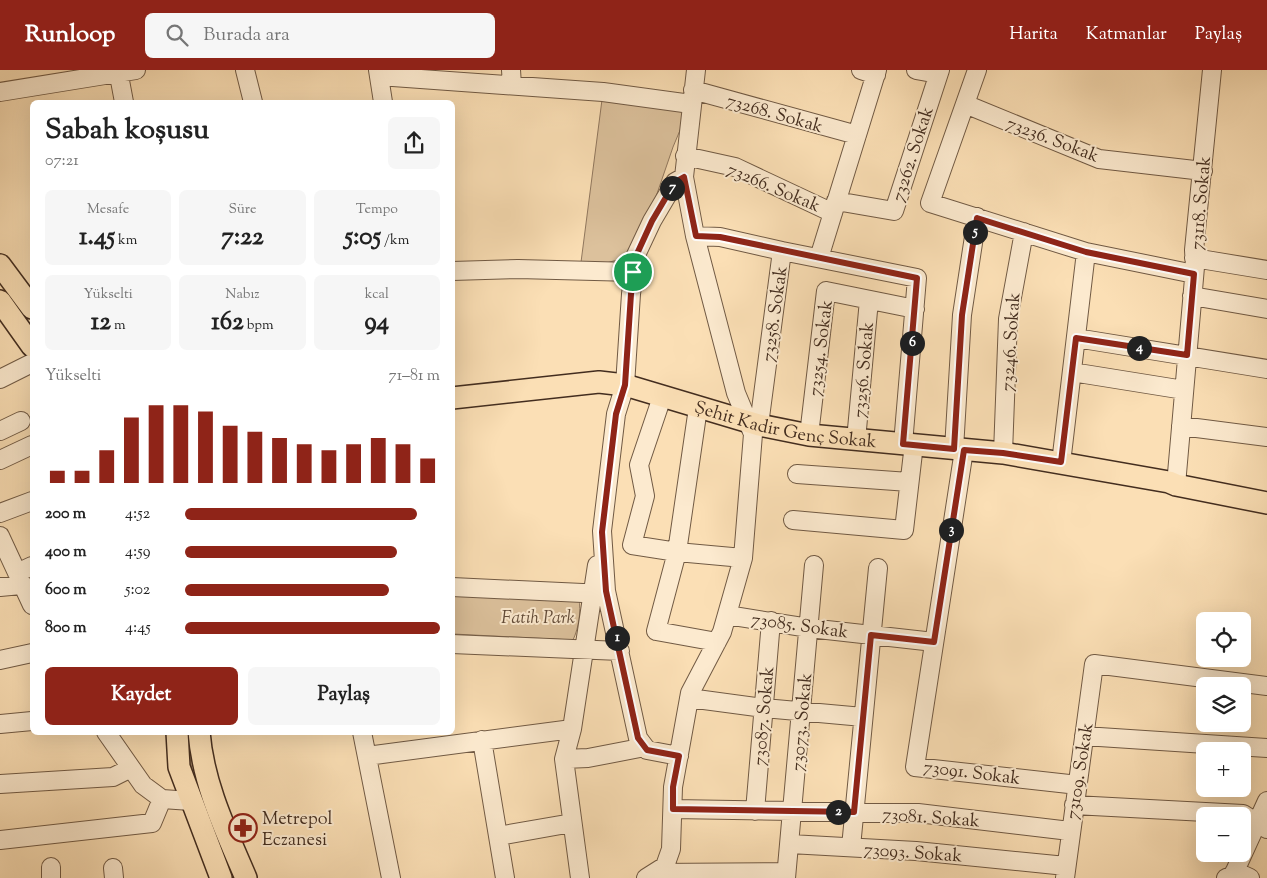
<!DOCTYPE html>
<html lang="tr">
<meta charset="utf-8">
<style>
body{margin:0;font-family:"Sorts Mill Goudy",serif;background:#f6f6f6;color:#222;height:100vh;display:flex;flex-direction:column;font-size:19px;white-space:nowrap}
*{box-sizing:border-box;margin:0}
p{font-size:16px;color:#767676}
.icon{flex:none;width:28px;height:28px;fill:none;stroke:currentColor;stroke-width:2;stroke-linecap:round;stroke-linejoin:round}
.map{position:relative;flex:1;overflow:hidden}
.details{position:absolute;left:30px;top:30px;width:425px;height:635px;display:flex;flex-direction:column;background:#fff;border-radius:8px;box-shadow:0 5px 20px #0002}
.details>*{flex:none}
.tools{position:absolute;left:1196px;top:542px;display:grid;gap:10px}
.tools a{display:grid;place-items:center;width:55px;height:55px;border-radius:8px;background:#fff;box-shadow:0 5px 20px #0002;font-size:25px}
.pin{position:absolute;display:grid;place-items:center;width:42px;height:42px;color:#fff;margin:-21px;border:2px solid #fff;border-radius:50%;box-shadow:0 1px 5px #0007}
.km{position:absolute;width:25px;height:25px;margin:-12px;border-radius:50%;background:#222;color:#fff;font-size:14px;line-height:25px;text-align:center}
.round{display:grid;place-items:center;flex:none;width:52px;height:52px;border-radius:8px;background:#f6f6f6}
.head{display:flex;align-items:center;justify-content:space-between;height:85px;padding:0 15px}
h1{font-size:28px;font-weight:700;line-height:38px}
.figures{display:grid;grid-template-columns:repeat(3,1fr);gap:8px;height:85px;padding:5px 15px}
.figures div{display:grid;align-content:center;border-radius:8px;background:#f6f6f6;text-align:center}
.figures b{font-size:25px;font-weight:700}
.figures small{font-size:14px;font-weight:400}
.figures p{font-size:14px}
.chart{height:140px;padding:10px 15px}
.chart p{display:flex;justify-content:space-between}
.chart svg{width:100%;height:90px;margin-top:5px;stroke:#8f2418;stroke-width:6}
.button{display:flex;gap:10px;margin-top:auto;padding:10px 15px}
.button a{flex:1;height:58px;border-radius:8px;background:#8f2418;color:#fff;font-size:20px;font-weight:700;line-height:58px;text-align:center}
.button a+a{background:#f6f6f6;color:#222}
ul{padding:0 15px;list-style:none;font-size:16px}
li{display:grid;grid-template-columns:80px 60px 1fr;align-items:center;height:38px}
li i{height:12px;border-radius:6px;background:#8f2418}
header{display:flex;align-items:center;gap:30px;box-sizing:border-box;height:70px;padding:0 25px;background:#8f2418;color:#fff}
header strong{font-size:24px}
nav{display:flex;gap:28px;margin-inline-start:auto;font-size:18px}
.search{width:350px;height:45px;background:#f6f6f6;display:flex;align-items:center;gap:12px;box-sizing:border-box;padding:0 18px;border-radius:8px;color:#767676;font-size:19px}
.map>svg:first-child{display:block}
.green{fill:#dcc19c;stroke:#90775e}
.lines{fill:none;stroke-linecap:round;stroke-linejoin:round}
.minor-casing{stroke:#715a44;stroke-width:20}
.major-casing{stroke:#432d1f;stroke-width:24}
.minor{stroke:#fceacf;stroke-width:18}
.major{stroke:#fbdfb5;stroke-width:21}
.route-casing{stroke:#fff;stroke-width:10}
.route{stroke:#8f2418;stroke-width:6}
.labels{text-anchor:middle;stroke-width:4;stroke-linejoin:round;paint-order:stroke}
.street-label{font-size:18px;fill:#432d1f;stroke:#fceacf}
.park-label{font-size:18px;font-style:italic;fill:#624b38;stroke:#fceacf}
.poi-label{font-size:18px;fill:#432d1f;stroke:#fceacf;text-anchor:start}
</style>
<header>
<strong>Runloop</strong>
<div class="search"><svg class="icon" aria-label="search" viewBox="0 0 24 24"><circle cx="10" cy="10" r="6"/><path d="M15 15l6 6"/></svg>Burada ara</div>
<nav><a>Harita</a><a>Katmanlar</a><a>Paylaş</a></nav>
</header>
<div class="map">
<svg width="1267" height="808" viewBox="0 0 1267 808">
<rect width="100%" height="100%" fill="#fbdfb5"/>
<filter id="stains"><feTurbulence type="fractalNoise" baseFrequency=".004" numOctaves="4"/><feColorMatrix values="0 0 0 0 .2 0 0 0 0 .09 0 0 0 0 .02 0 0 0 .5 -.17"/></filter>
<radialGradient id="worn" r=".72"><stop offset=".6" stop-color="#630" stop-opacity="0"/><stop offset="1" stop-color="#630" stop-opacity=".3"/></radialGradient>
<!-- green -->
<path class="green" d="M 603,22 L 691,34 L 673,77 L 636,185 L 580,200 Z
M 453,523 L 579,528 C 581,542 579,557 573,570 L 453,564 Z
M 186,663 L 190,663 L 236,808 L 231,808 L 195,718 Z"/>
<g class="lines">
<defs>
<path id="minor" d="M 118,0 L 124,32
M 245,0 L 253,32
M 378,0 L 383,32
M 511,0 L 512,15
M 861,0 L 876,5
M 916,0 L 938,4
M 977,0 L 930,133 L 1086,182 L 1194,204
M 379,6 L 603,22 L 691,34
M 693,20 L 857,65
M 0,22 L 136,0
M 965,34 L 1099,89 L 1203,101
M 685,86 L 735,97 L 833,143
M 836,131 L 894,141 L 940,0
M 695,166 L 720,167 L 782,181
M 819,188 L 877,0
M 1194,188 L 1267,200
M 452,201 L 518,199 L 633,202
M 1192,226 L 1267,239
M 1076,268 L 1267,299
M 1072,302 L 1184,320
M 0,309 L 32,293
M 662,327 L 639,395 L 645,426 L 632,475 L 677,482 L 743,488
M 698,338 L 677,482 L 656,561 L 717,572
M 759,355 L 782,181 L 917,208 L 903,374
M 1181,356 L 1267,367
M 0,361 L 21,351
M 809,365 L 826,221 L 915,239
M 856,370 L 869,230
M 954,379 L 962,245 L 977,147
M 964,380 L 915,697 L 1078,715
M 1003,383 L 1008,249 L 1024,162
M 0,390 L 32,375
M 1061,393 L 1086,182
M 797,404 L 909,412
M 1176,415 L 1195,197 L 1194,180 L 1212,0
M 0,443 L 32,431
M 793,450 L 904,460 L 914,374
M 0,466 L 32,535
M 597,495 L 572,659 L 564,689 L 588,688 L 645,677
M 17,503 L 32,496
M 0,517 L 21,515
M 452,517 L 604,524
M 727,545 L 809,558 L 934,572
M 452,574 L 620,581
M 0,590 L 32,583
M 689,628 L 764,638 L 863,647
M 0,654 L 32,651
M 106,662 L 143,715 L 162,729 L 191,731
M 362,662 L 391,808
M 1084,666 L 1267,678
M 482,670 L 505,808
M 367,686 L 572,659
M 679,686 L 647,680 L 638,668 L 606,521 L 602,461 L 616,344 L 625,315 L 631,224 L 636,185 L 652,151 L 675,112 L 684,107
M 564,689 L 580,808
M 0,714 L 113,707 L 131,698
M 1074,735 L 1243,744 L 1267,759
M 673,739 L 918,743 L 1070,761
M 755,741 L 771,551
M 498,766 L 572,753
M 0,770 L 152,753 L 162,729
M 790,774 L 916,781 L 1066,796
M 851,777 L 878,498
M 113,798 L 114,808
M 1235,801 L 1250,808
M 654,803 L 786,802
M 51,808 L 51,797
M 646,808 L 665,796 L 671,779 L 673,717 L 690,623 L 722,562 L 743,488 L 753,364 L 736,323 L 695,166 L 684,107 L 696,0
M 786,808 L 814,495
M 1065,808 L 1094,594 L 1267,616
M 1226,808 L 1232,806 L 1235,801 L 1267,731"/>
<g id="major">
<path d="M 0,195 L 32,238"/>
<path d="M 0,231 L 32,276"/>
<path id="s1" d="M 452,328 L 599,312 L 625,315 L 759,355 L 809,365 L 1003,383 L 1169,412 L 1176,415 L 1267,433"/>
<path d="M 177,662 L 179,697 L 221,808"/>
<path d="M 199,662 C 203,714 226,761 246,808"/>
</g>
</defs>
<!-- minor casing -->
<use href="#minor" class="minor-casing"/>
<!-- major casing -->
<use href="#major" class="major-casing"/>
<!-- minor -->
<use href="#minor" class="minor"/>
<!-- major -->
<use href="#major" class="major"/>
</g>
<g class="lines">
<defs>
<path id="route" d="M 684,107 L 696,166 L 720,167 L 917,208 L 903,374 L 954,379 L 962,245 L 977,148 L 1086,182 L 1194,204 L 1187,285 L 1076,268 L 1061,392 L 1003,383 L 964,380 L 934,572 L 871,565 L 854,742 L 673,739 L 673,717 L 679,686 L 647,680 L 638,668 L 606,521 L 602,462 L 616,344 L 625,315 L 631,224 L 636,186 L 652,151 L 675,112 Z"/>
</defs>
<!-- route casing -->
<use href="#route" class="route-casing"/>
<!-- route -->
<use href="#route" class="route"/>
</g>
<!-- icons -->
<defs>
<symbol id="pharmacy-ring" viewBox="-11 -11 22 22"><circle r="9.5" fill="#fceacf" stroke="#8f2418" stroke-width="1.5"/><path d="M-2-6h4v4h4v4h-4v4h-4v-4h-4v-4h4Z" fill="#8f2418"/></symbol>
</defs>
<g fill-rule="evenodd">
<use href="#pharmacy-ring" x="227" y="742" width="32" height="32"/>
</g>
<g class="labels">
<!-- street labels -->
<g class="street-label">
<text transform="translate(775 43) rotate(16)" y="6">73268. Sokak</text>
<text transform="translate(1053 69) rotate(21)" y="6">73236. Sokak</text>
<text transform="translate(912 84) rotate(-72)" y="6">73262. Sokak</text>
<text transform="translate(774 117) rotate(23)" y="6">73266. Sokak</text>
<text transform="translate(1200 133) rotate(-85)" y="6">73118. Sokak</text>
<text transform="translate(774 244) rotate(-82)" y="6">73258. Sokak</text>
<text transform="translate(1010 272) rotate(-86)" y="6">73246. Sokak</text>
<text transform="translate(820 278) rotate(-83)" y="6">73254. Sokak</text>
<text transform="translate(863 300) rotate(-85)" y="6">73256. Sokak</text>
<text dy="6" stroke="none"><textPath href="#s1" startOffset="340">Şehit Kadir Genç Sokak</textPath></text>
<text transform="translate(800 555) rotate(8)" y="6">73085. Sokak</text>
<text transform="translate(763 646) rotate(-85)" y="6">73087. Sokak</text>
<text transform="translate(801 652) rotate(-85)" y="6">73073. Sokak</text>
<text transform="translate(1079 701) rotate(-81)" y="6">73109. Sokak</text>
<text transform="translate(972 702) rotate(7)" y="6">73091. Sokak</text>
<text transform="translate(931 747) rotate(4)" y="6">73081. Sokak</text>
<text transform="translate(913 782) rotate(4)" y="6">73093. Sokak</text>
</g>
<!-- park labels -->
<g class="park-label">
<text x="538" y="553">Fatih Park</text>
</g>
<!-- poi labels -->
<g class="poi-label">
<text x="262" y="754">Metrepol<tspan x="262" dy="21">Eczanesi</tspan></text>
</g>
</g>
<rect width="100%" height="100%" filter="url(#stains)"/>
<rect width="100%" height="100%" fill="url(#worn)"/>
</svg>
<div class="tools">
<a><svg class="icon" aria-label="locate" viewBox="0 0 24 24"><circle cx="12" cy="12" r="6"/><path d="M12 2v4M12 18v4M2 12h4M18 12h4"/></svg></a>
<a><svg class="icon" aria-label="layers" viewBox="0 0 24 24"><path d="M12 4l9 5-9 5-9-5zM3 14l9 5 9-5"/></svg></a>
<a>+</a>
<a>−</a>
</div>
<div class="pin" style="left:633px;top:202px;background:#1e9e55"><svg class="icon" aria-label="arrive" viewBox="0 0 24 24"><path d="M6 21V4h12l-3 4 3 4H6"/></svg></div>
<b class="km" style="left:617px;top:568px">1</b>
<b class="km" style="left:838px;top:742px">2</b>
<b class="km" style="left:951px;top:460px">3</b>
<b class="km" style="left:1139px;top:278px">4</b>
<b class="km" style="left:975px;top:162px">5</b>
<b class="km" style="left:912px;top:273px">6</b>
<b class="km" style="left:672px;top:118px">7</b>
<section class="details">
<div class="head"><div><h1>Sabah koşusu</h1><p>07:21</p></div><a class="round"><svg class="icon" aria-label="share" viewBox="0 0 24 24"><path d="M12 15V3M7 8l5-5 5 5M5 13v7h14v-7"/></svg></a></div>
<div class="figures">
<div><p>Mesafe</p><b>1.45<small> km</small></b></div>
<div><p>Süre</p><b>7:22</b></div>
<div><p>Tempo</p><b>5:05<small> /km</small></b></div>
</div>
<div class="figures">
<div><p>Yükselti</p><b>12<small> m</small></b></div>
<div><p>Nabız</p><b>162<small> bpm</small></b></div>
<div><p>kcal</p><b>94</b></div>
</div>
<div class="chart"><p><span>Yükselti</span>71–81 m</p>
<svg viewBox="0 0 160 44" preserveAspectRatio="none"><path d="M5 44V38M15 44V38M25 44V28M35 44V12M45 44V6M55 44V6M65 44V9M75 44V16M85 44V19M95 44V22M105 44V25M115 44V28M125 44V25M135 44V22M145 44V25M155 44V32"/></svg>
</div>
<ul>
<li><b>200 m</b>4:52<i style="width:91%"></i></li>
<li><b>400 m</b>4:59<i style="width:83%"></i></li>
<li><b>600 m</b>5:02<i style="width:80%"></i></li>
<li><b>800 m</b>4:45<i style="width:100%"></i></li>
</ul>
<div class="button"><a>Kaydet</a><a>Paylaş</a></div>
</section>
</div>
